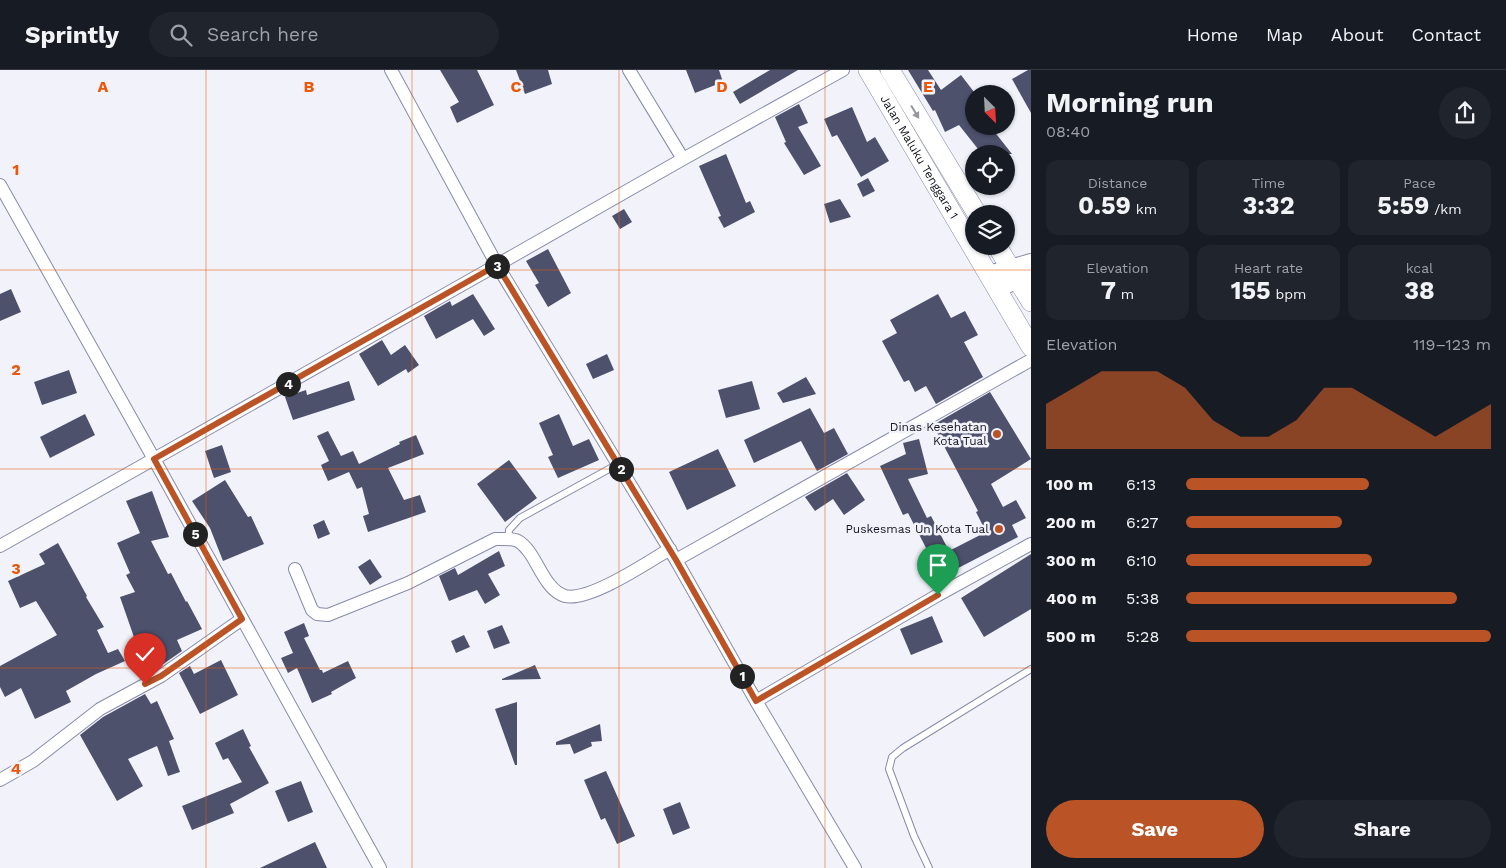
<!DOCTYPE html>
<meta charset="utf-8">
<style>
body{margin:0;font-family:"Work Sans",sans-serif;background:#20242c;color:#f1f3f6;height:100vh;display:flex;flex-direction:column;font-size:19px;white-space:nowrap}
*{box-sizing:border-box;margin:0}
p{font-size:16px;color:#9ea1a6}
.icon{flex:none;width:28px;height:28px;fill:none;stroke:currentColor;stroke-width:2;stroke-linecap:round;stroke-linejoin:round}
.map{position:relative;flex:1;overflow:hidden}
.details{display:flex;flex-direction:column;background:#171b24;width:475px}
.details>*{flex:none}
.needle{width:32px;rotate:156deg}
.fabs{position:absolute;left:965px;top:15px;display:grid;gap:10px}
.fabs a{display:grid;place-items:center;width:50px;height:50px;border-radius:50%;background:#171b24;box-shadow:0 1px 4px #0004;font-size:25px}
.pin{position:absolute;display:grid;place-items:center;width:42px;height:42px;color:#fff;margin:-51px -21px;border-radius:50% 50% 50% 0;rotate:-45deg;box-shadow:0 0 5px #0007}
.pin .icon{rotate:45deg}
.km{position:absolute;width:25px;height:25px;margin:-12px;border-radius:50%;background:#222;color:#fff;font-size:14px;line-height:25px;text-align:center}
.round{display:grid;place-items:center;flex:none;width:52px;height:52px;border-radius:26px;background:#20242c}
.headline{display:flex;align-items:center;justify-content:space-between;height:85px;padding:0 15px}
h1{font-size:28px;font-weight:700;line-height:38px}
.stats{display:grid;grid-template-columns:repeat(3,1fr);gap:8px;height:85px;padding:5px 15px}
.stats div{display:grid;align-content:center;border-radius:12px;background:#20242c;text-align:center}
.stats b{font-size:25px;font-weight:700}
.stats small{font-size:14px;font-weight:400}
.stats p{font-size:14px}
.chart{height:140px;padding:10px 15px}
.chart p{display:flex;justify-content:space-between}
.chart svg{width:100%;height:90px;margin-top:5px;fill:#ba5426;opacity:.7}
.cta{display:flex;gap:10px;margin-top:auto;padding:10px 15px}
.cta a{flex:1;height:58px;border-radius:30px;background:#ba5426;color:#fff;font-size:20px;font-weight:700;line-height:58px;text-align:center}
.cta a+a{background:#20242c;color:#f1f3f6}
ul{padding:0 15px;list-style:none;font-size:16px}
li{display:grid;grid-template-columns:80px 60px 1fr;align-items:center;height:38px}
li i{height:12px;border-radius:6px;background:#ba5426}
header{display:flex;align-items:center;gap:30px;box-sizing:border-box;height:70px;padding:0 25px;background:#171b24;border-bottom:1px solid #363941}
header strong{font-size:24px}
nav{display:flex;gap:28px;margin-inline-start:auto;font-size:18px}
.search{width:350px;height:45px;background:#20242c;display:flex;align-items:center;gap:12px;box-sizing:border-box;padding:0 18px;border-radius:28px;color:#9ea1a6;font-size:19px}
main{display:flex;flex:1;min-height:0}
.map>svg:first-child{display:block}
.building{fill:#4d516c}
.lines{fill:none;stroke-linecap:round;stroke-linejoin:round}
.service-casing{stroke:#868ba9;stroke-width:8}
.minor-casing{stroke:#868ba9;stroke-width:14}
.tertiary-casing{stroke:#868ba9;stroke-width:18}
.secondary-casing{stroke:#868ba9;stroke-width:20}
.service{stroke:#fff;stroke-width:6}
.minor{stroke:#fff;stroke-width:12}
.tertiary{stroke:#fff;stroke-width:16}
.secondary{stroke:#fff;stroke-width:19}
.oneway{fill:#95969b}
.route-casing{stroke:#fff;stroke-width:10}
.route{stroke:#ba5426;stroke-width:6}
.grid{fill:none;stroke:#e8590c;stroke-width:1;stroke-opacity:0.55}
.poi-dot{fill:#ba5426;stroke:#f2f3fa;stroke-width:2}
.labels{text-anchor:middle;stroke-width:5;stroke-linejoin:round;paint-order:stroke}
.street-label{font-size:12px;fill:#131520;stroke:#f2f3fa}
.poi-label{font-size:12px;fill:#131520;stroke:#f2f3fa;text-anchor:end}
.grid-label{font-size:16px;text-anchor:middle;font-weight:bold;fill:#e8590c;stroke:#f2f3fa;stroke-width:5;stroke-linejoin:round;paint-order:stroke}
</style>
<header>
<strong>Sprintly</strong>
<div class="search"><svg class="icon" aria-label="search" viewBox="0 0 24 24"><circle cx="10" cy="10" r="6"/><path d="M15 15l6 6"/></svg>Search here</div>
<nav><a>Home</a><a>Map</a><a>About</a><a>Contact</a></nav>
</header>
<main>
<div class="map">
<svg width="1031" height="798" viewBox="0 0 1031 798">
<rect width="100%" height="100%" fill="#f2f3fa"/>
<!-- building -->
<path class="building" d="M 440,0 L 477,0 L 494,35 L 457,53 L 450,37 L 459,32 Z
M 516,0 L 548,0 L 552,14 L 525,24 Z
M 686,0 L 719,0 L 723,12 L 695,23 Z
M 770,0 L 798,0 L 740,34 L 733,22 Z
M 908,0 L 928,0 L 941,20 L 961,5 L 974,22 L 974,56 L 990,56 L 1012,84 L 982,84 L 959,55 L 945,62 L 935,40 L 933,41 Z
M 1028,0 L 1031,0 L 1031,43 L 1012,9 Z
M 799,34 L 808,53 L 798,57 L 821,96 L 804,105 L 784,73 L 786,72 L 775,47 Z
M 852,37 L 867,72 L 875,67 L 889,91 L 861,107 L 837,65 L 832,67 L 824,49 Z
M 726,84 L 746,133 L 750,131 L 755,142 L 724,158 L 718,147 L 721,146 L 699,96 Z
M 868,108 L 875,121 L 863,127 L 857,114 Z
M 840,129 L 851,147 L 830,153 L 824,134 Z
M 624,139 L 632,152 L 620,159 L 612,146 Z
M 548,179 L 571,223 L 548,237 L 535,215 L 539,213 L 526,191 Z
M 11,219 L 21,242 L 0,251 L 0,224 Z
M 473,224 L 495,259 L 484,266 L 473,249 L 436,269 L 424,246 L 450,231 L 452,236 Z
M 938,224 L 951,248 L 965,241 L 978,265 L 964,272 L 983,307 L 936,334 L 926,316 L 915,322 L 909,310 L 904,312 L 882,271 L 897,263 L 890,250 Z
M 382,270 L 391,285 L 405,275 L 419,295 L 408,303 L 406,299 L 378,316 L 359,284 Z
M 607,284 L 614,300 L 593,309 L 586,294 Z
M 69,300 L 77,323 L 42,335 L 34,312 Z
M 806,307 L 816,324 L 783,333 L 777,323 Z
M 349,311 L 355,330 L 293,350 L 285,327 L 306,320 L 307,325 Z
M 752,311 L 760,339 L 726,348 L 718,320 Z
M 990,322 L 1031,389 L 991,414 L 1003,437 L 1016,430 L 1026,448 L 1012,455 L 1018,467 L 941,507 L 908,443 L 903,445 L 880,396 L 906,384 L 903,373 L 919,369 L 928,404 L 908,409 L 927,448 L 931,446 L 949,481 L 986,462 L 976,442 L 978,441 L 933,355 Z
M 810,338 L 824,363 L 834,358 L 848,384 L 817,401 L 801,371 L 754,393 L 744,370 Z
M 85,344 L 95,365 L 50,388 L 40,367 Z
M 559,344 L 573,376 L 589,369 L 599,390 L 558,408 L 548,387 L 553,385 L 539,353 Z
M 328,361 L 341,386 L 353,381 L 359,394 L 400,374 L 399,372 L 416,365 L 424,384 L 388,398 L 404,430 L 420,425 L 426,442 L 368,462 L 363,446 L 369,444 L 362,417 L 357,419 L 349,402 L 328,411 L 321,395 L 329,391 L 317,366 Z
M 222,375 L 231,402 L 214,408 L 205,381 Z
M 718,379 L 736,416 L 687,440 L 669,402 Z
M 509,390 L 537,428 L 505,452 L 477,414 Z
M 847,403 L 865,430 L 844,445 L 833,429 L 815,441 L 805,427 Z
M 225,410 L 248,447 L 251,446 L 264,474 L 223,491 L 210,458 L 192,431 Z
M 152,421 L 169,467 L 151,471 L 168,504 L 171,503 L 186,532 L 187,531 L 202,559 L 177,570 L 182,581 L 159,597 L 154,588 L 143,593 L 120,527 L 135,522 L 126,505 L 130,503 L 117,473 L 140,463 L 126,431 Z
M 324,450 L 330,464 L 318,469 L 313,455 Z
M 58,473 L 87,526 L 86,527 L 104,557 L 97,560 L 108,583 L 118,579 L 125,591 L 96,604 L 66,621 L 71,632 L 35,649 L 21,618 L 5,627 L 0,617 L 0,596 L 57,565 L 36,531 L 20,538 L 8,511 L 45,494 L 39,484 Z
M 499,481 L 505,496 L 488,504 L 500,525 L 485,534 L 477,520 L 449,531 L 439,506 L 455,498 L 458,505 Z
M 1031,484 L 1031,539 L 984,567 L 961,528 Z
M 370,489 L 382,507 L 370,515 L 358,497 Z
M 932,546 L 943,572 L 911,585 L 900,559 Z
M 304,553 L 309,566 L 304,568 L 320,600 L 322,600 L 323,603 L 348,591 L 356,608 L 331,622 L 332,624 L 312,633 L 297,598 L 288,603 L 281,588 L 293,583 L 284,562 Z
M 502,555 L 510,573 L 494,579 L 487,561 Z
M 464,565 L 470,577 L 456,583 L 451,571 Z
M 221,590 L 238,625 L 200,644 L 179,603 L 190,596 L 194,604 Z
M 535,595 L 541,609 L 502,610 L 502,609 Z
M 145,624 L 151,634 L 157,631 L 174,669 L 169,671 L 180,702 L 168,706 L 157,676 L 128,689 L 143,716 L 117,731 L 80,665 L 103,647 Z
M 517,632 L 517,695 L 515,695 L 495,639 Z
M 600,654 L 602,671 L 591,672 L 592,676 L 574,684 L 570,674 L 556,675 L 556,672 Z
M 243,659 L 251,676 L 249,677 L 269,713 L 230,734 L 234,743 L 192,760 L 182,736 L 242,712 L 228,688 L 223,690 L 215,673 Z
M 606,701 L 635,766 L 617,774 L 605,748 L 601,750 L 584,710 Z
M 301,711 L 313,742 L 288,752 L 275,721 Z
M 680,732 L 690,758 L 673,765 L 663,739 Z
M 315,772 L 327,798 L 260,798 Z"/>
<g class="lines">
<defs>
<path id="service" d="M 508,469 L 509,460 L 520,448 L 618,394
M 929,798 L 914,766 L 889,699 L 892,687 L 903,678 L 1031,599"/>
<path id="minor" d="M 391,0 L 497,195 L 683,89 L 843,0
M 629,0 L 683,89
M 0,115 L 154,389 L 497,195 L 676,490 L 756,631 L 855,798
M 0,476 L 154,389 L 380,798
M 676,490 L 1031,290
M 295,499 L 312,540 L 317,544 L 328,545 L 408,513 L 495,469 C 502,469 511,468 518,471 C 537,482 542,519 565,526 C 589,532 648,492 670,479
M 756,631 L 938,525 L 1031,474
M 0,710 L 33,691 L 100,639 L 161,606 L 242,549"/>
<path id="tertiary" d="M 989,204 L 1031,192
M 998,219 L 1018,210 L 1031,207"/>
<g id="secondary">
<path id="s1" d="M 868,0 L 1031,277"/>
<path d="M 890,0 L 977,144"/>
<path d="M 997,176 L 1031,232"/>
</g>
</defs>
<!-- service casing -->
<use href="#service" class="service-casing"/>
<!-- minor casing -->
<use href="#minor" class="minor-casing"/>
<!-- tertiary casing -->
<use href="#tertiary" class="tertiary-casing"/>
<!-- secondary casing -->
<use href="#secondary" class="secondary-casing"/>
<!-- service -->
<use href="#service" class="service"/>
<!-- minor -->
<use href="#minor" class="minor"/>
<!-- tertiary -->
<use href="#tertiary" class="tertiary"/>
<!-- secondary -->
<use href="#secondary" class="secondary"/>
</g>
<!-- one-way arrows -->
<defs><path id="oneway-solid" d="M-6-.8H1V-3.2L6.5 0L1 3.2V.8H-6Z" transform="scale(1.25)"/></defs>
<use class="oneway" href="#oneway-solid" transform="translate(915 42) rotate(59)"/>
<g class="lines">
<defs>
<path id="route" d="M 145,614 L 161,606 L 242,549 L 154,389 L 497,195 L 676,490 L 756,631 L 938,525"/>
</defs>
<!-- route casing -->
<use href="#route" class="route-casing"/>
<!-- route -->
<use href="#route" class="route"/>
</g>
<!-- grid -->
<path class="grid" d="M 206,0 L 206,798M 412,0 L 412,798M 619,0 L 619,798M 825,0 L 825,798M 0,200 L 1031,200M 0,399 L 1031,399M 0,598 L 1031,598"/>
<!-- markers -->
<g class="poi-dot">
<circle cx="997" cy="364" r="5"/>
<circle cx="999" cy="459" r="5"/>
</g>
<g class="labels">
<!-- street labels -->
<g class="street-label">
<text dy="4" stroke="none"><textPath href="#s1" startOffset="101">Jalan Maluku Tenggara 1</textPath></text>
</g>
<!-- poi labels -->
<g class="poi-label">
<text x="987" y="361">Dinas Kesehatan<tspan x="987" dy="14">Kota Tual</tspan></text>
<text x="989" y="463">Puskesmas Un Kota Tual</text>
</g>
</g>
<g class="grid-label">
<text x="103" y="22">A</text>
<text x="309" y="22">B</text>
<text x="516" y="22">C</text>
<text x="722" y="22">D</text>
<text x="928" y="22">E</text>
<text x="16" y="105">1</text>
<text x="16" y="305">2</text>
<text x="16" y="504">3</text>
<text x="16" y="704">4</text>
</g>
</svg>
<div class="fabs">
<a><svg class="needle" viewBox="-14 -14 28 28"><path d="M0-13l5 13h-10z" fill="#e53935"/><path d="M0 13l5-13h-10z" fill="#9ea1a6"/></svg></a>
<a><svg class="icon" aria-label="locate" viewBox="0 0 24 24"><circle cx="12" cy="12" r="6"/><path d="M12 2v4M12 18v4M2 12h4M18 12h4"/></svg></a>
<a><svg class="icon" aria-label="layers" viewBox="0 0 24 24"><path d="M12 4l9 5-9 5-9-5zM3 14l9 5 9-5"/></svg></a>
</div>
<div class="pin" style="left:938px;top:525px;background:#1e9e55"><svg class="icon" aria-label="arrive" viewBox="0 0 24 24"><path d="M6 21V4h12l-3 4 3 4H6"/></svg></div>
<div class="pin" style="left:145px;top:614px;background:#d93025"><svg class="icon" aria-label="check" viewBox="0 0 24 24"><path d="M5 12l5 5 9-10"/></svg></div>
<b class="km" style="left:742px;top:606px">1</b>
<b class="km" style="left:621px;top:399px">2</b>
<b class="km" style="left:497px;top:196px">3</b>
<b class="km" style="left:288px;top:314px">4</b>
<b class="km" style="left:195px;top:464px">5</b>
</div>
<section class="details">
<div class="headline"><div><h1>Morning run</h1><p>08:40</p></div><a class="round"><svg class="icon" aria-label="share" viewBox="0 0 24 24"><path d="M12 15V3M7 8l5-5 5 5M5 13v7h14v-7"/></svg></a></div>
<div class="stats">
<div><p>Distance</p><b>0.59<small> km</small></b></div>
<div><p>Time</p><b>3:32</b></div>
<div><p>Pace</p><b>5:59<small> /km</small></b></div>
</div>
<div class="stats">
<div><p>Elevation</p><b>7<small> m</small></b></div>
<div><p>Heart rate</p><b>155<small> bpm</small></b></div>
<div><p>kcal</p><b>38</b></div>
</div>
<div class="chart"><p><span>Elevation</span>119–123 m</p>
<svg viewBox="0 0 160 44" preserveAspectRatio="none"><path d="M0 44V22L10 14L20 6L30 6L40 6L50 14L60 30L70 38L80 38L90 30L100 14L110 14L120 22L130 30L140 38L150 30L160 22V44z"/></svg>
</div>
<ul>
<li><b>100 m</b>6:13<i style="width:60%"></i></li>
<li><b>200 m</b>6:27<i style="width:51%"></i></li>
<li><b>300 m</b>6:10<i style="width:61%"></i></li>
<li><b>400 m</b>5:38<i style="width:89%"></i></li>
<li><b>500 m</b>5:28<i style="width:100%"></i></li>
</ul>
<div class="cta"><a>Save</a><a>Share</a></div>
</section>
</main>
